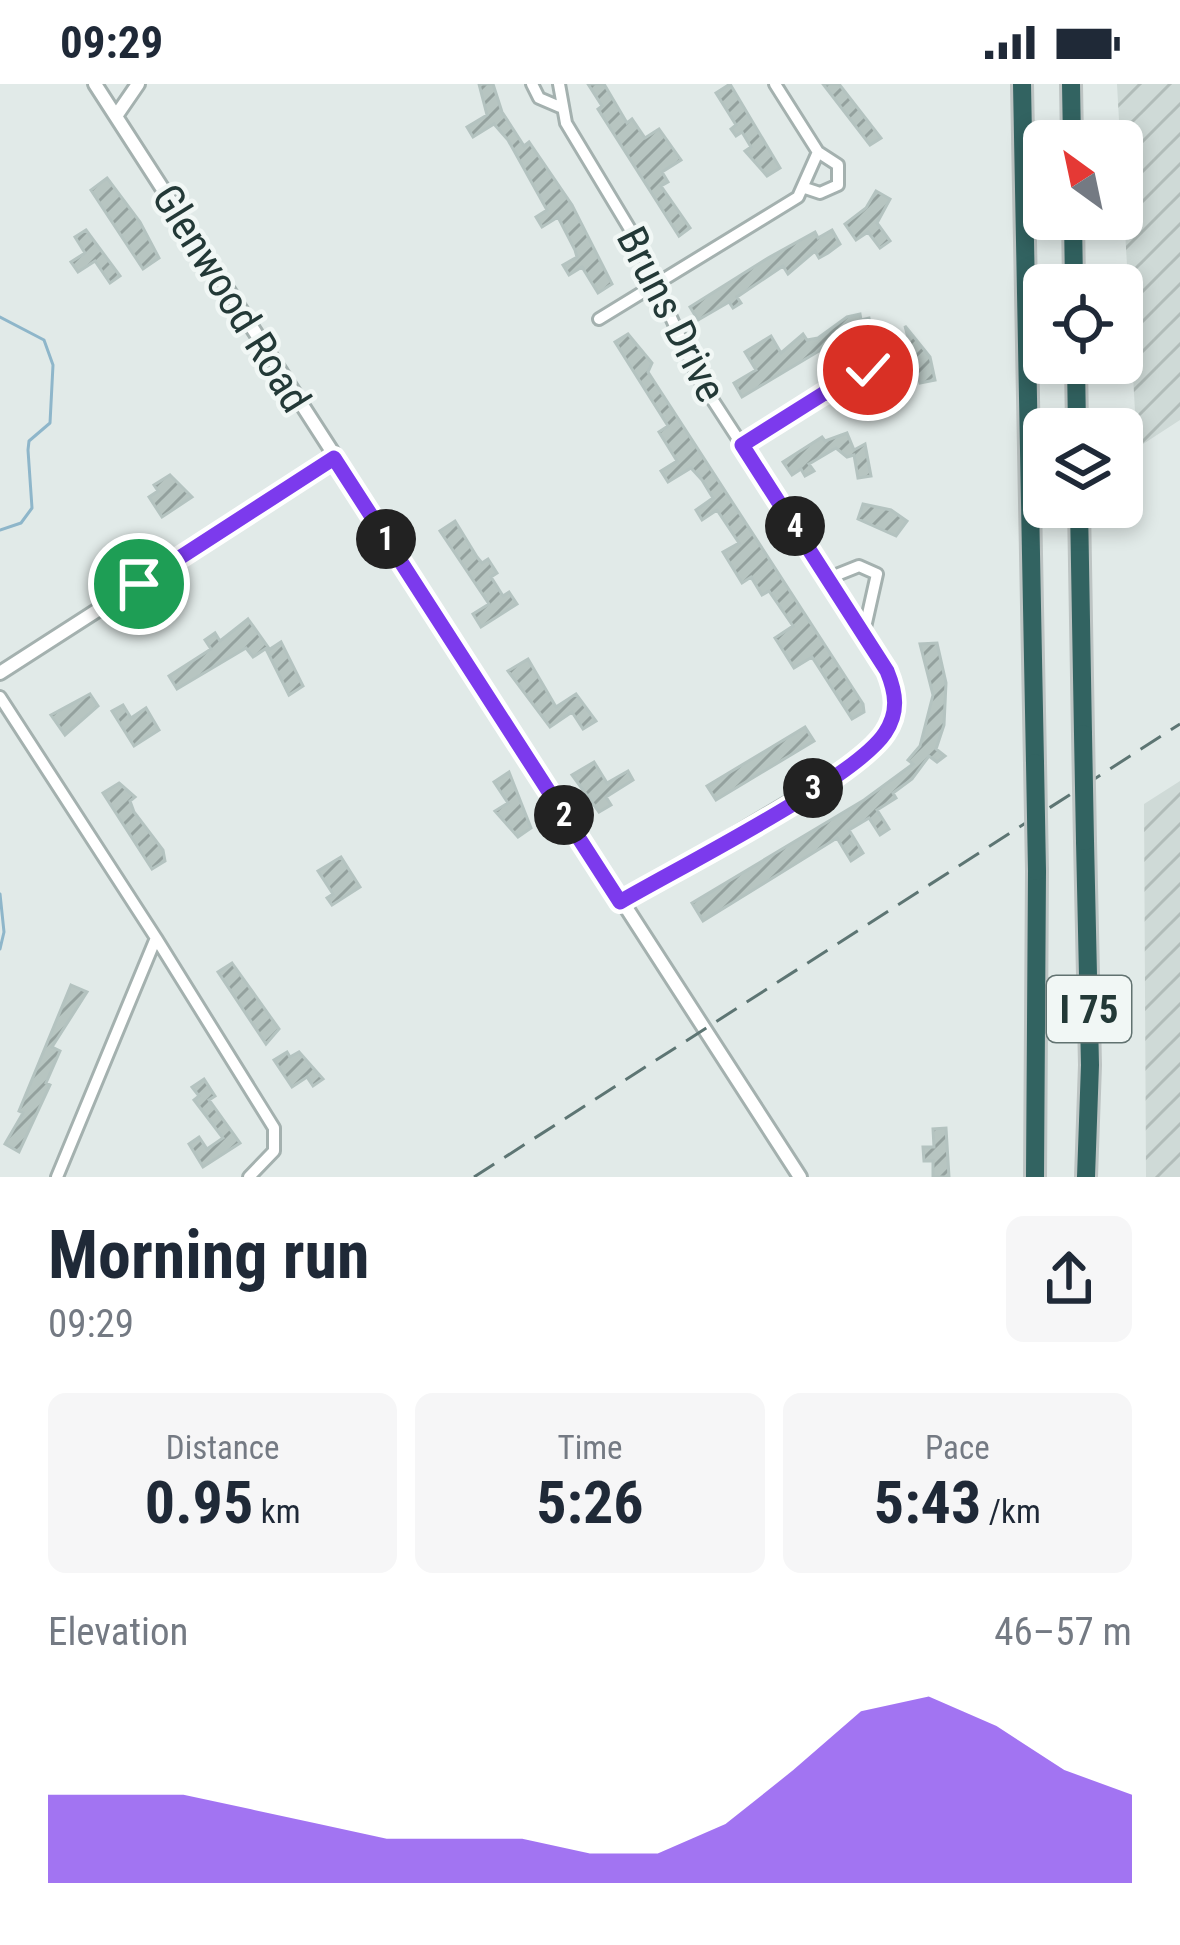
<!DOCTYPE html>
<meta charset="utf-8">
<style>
body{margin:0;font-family:"Roboto Condensed",sans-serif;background:#f6f6f7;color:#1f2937;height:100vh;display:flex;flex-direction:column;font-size:45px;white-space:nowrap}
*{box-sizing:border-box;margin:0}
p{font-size:39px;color:#747a83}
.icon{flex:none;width:66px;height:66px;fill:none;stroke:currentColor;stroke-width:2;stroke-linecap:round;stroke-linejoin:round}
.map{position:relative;height:1093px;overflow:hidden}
.drawer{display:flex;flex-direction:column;background:#fff;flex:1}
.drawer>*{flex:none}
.needle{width:78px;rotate:327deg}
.controls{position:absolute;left:1023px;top:36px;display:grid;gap:24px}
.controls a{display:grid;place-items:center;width:120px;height:120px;border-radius:18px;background:#fff;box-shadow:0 6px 18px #0003;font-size:60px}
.pin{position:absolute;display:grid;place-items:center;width:102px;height:102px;color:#fff;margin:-51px;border:6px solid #fff;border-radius:50%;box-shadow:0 3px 12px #0007}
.km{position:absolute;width:60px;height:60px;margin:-30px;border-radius:50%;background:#222;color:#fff;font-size:33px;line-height:60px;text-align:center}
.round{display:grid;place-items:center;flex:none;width:126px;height:126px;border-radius:18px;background:#f6f6f7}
.summary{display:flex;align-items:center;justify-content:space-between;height:204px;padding:0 48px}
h1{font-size:66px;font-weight:700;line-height:90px}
.figures{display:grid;grid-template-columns:repeat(3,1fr);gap:18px;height:204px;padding:12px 48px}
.figures div{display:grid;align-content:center;border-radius:18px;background:#f6f6f7;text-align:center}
.figures b{font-size:60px;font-weight:700}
.figures small{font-size:33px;font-weight:400}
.figures p{font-size:33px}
.chart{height:336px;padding:24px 48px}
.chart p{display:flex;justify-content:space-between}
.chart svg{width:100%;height:216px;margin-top:12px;fill:#7c3aed;opacity:.7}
.status{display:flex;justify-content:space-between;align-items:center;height:84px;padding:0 60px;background:#fff;direction:ltr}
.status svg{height:33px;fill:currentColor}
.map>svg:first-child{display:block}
.industrial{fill:url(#industrial-furrows)}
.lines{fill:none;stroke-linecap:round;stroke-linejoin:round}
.stream{stroke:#8eb6ca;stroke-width:3}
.building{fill:url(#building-hatch);stroke:#b4c3c0;stroke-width:3}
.minor-casing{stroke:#a4b1af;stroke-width:16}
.tertiary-casing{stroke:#a4b1af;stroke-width:18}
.motorway-casing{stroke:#bdc4c3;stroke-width:24}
.minor{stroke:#fff;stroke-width:10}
.tertiary{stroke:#fff;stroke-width:12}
.motorway{stroke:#326361;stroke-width:18}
.rail{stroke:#5d7573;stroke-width:3;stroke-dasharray:24 12;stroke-linecap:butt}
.motorway-bridge-casing{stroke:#bdc4c3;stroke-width:24;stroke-linecap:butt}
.motorway-bridge{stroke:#326361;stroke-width:18}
.route-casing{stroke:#fff;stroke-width:24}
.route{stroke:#7c3aed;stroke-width:15}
.labels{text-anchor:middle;stroke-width:9;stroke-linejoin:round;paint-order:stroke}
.shield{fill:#f1f7f5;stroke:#617270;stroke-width:3}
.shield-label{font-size:39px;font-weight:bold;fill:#233937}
.street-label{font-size:42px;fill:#233937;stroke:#f1f7f5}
</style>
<div class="status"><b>09:29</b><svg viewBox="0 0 49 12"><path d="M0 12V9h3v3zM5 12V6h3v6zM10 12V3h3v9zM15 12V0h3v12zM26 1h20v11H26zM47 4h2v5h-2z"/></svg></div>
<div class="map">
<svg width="1180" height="1093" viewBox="0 0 1180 1093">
<defs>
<pattern id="industrial-furrows" width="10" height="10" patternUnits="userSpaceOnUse" patternTransform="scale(3)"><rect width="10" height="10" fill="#cfdad7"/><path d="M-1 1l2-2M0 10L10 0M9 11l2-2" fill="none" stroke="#b1bcb9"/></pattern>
<pattern id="building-hatch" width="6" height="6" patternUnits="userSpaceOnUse" patternTransform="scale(3)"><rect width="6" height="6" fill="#b7c5c1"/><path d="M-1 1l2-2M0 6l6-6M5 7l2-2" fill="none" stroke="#94a19e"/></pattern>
</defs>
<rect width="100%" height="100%" fill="#e1eae8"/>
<!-- industrial -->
<path class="industrial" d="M 1117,0 L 1180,0 L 1180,336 L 1137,364 Z
M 1180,697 L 1180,1093 L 1146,1093 L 1144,720 Z"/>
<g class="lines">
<!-- stream -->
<path class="stream" d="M 0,233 L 44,256 L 53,281 L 50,339 L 29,357 L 28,366 L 32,424 L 21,439 L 0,446
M 0,810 L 4,848 L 0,865"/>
</g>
<!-- building -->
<path class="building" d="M 479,0 L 493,0 L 502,28 L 524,62 L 529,58 L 572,121 L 612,200 L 598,209 L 582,183 L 569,191 L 563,181 L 577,173 L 575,166 L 558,133 L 542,143 L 536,133 L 547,126 L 508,56 L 494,40 L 473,53 L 467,43 L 487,31 Z
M 588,0 L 604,0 L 627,39 L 632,35 L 645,54 L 659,45 L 681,76 L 662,88 L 668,98 L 661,102 L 690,144 L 679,152 L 598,25 L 602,22 Z
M 730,0 L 780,84 L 767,92 L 745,67 L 751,63 L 742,48 L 736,52 L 731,45 L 736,41 L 716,9 Z
M 823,0 L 839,0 L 881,54 L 870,61 Z
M 107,94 L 140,138 L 159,174 L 143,185 L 91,106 Z
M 876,107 L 890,115 L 877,139 L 890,157 L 880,164 L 868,148 L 856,156 L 845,140 L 866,124 Z
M 86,146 L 120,192 L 110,199 L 95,177 L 78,188 L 71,178 L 85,169 L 75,153 Z
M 832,146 L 840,160 L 828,169 L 819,174 L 815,167 L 788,190 L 783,182 L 737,213 L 741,219 L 733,224 L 729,218 L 698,236 L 690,223 L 768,174 L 815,148 L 818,154 Z
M 860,230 L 861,236 L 869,234 L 872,247 L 854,246 L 742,313 L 734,299 L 756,286 L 745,268 L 771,252 L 781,269 L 803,250 L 807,256 L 818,254 L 847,233 Z
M 905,242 L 930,273 L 935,296 L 920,299 L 909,263 L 893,275 L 888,269 L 908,254 Z
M 628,250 L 652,279 L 648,288 L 863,620 L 864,628 L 852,635 L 812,573 L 794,584 L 775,554 L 793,542 L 769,507 L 762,511 L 751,493 L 742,499 L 723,468 L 739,459 L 717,426 L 702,436 L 696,426 L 713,414 L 702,396 L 691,384 L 668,398 L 661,387 L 677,377 L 659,348 L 668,342 L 615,258 Z
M 847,349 L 854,366 L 865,360 L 871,392 L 858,394 L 854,371 L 847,373 L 836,364 L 809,380 L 814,387 L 805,392 L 801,385 L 792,391 L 783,378 L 822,353 L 825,357 Z
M 170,391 L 192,413 L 162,433 L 149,413 L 158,407 L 154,401 Z
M 863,420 L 891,426 L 907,437 L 896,452 L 858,435 Z
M 455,437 L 477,473 L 482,479 L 488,475 L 497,489 L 491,493 L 503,512 L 509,508 L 517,520 L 481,543 L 473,530 L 489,520 L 440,447 Z
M 248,535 L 268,563 L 253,573 L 246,564 L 177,605 L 169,592 L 211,565 L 205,556 L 215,549 L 220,557 Z
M 281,558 L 303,602 L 289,611 L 267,567 Z
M 937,559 L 946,599 L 944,641 L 936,665 L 945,672 L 937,678 L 929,672 L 912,695 L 893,709 L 896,714 L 877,726 L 889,745 L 880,751 L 869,734 L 849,746 L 863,769 L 851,777 L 837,754 L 703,837 L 692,819 L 864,716 L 913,680 L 908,676 L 920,662 L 933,611 L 920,560 Z
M 528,575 L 556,623 L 576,610 L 596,637 L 583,645 L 572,628 L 550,643 L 508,587 Z
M 90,610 L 98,622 L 65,651 L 51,631 Z
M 123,621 L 131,634 L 146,624 L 159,646 L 134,662 L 112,627 Z
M 805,643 L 814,657 L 716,716 L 707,702 Z
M 594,678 L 607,699 L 628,687 L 633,696 L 606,713 L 611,721 L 599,728 L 572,691 Z
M 509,688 L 531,744 L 518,753 L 495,727 L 508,719 L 494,698 Z
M 119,699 L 135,713 L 130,717 L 134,728 L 163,766 L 165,777 L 152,785 L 103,709 Z
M 341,773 L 360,803 L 332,821 L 327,814 L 333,810 L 318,787 Z
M 232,879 L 279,945 L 266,960 L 218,888 Z
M 71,901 L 87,908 L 52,963 L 60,967 L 46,999 L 50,1001 L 19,1068 L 5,1060 L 23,1029 L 19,1027 Z
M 287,968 L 290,973 L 299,968 L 323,995 L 313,1002 L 307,993 L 292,1003 L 274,976 Z
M 204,995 L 215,1012 L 209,1016 L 240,1059 L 203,1083 L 189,1060 L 199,1053 L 207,1065 L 223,1054 L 194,1016 L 199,1012 L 192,1003 Z
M 946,1044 L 949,1093 L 933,1093 L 933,1077 L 924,1077 L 923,1063 L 934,1063 L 933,1045 Z"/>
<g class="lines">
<defs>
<path id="minor" d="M 532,0 L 539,14 L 560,23
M 559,0 L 566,39 L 634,152 L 699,295 L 880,573 C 901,613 897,642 863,673 L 620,818
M 775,0 L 818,68
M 805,104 L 820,109 L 838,101 L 838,81 L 818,68
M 599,235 L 798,113 L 818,68
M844 301a17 17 0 1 1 34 0a17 17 0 1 1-34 0Z
M 742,361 L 823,310 L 845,305
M 829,494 L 859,482 L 877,490 L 864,548
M 0,613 L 156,854
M 57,1093 L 156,854 L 274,1044 L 274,1067 L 249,1093"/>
<path id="tertiary" d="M 95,0 L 800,1093
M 116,32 L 138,0
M 0,589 L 334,374"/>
<path id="motorway" d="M 1022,0 L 1035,679
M 1071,0 L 1072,57
M 1073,135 L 1074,201
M 1076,279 L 1077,345
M 1079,423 L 1083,650
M 1085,757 L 1090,981 L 1086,1093
M 1035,1093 L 1037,787"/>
</defs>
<!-- minor casing -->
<use href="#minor" class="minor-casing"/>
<!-- tertiary casing -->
<use href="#tertiary" class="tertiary-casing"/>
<!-- motorway casing -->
<use href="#motorway" class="motorway-casing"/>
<!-- minor -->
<use href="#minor" class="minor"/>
<!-- tertiary -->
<use href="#tertiary" class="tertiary"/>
<!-- motorway -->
<use href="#motorway" class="motorway"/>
<!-- rail -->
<path class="rail" d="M 474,1093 L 1180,640"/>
<defs>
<path id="motorway-bridge" d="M 1083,650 L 1085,757
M 1035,679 L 1037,787"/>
</defs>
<!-- motorway-bridge casing -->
<use href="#motorway-bridge" class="motorway-bridge-casing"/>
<!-- motorway-bridge -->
<use href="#motorway-bridge" class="motorway-bridge"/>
</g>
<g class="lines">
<defs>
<path id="route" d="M 139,500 L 334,374 L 620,818 C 676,785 855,695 885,649 C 899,628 896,609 887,587 L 742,361 L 823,310 L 845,304 L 851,288 L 868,286"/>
</defs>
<!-- route casing -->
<use href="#route" class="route-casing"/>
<!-- route -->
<use href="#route" class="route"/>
</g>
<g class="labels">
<!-- shield labels -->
<rect class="shield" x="1047" y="892" width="84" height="66" rx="9"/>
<g class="shield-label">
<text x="1089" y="939">I 75</text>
</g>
<!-- street labels -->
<g class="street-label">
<text transform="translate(232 214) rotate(58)" y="15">Glenwood Road</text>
<text transform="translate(672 230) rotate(63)" y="15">Bruns Drive</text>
</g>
</g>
</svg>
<div class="controls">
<a><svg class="needle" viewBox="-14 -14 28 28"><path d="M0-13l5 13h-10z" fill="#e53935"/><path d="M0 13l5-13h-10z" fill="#747a83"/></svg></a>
<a><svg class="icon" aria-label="locate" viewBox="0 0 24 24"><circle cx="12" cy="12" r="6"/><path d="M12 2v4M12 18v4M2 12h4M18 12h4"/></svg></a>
<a><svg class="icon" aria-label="layers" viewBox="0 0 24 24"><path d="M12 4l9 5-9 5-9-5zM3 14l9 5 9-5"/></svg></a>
</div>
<div class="pin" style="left:139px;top:500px;background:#1e9e55"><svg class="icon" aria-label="arrive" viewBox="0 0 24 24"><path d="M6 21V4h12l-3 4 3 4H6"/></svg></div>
<div class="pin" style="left:868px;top:286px;background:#d93025"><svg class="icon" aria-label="check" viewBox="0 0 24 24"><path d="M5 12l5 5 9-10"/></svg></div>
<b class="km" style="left:386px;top:455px">1</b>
<b class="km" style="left:564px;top:731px">2</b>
<b class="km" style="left:813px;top:704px">3</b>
<b class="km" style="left:795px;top:442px">4</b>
</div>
<section class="drawer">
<div class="summary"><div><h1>Morning run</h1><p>09:29</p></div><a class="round"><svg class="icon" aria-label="share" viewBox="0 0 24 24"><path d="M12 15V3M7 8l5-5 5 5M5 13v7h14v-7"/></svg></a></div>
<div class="figures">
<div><p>Distance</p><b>0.95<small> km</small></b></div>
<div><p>Time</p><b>5:26</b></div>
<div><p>Pace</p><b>5:43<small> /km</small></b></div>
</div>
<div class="chart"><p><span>Elevation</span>46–57 m</p>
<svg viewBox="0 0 160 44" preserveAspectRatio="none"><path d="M0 44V26L10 26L20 26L30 29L40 32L50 35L60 35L70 35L80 38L90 38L100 32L110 21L120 9L130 6L140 12L150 21L160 26V44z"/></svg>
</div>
</section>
